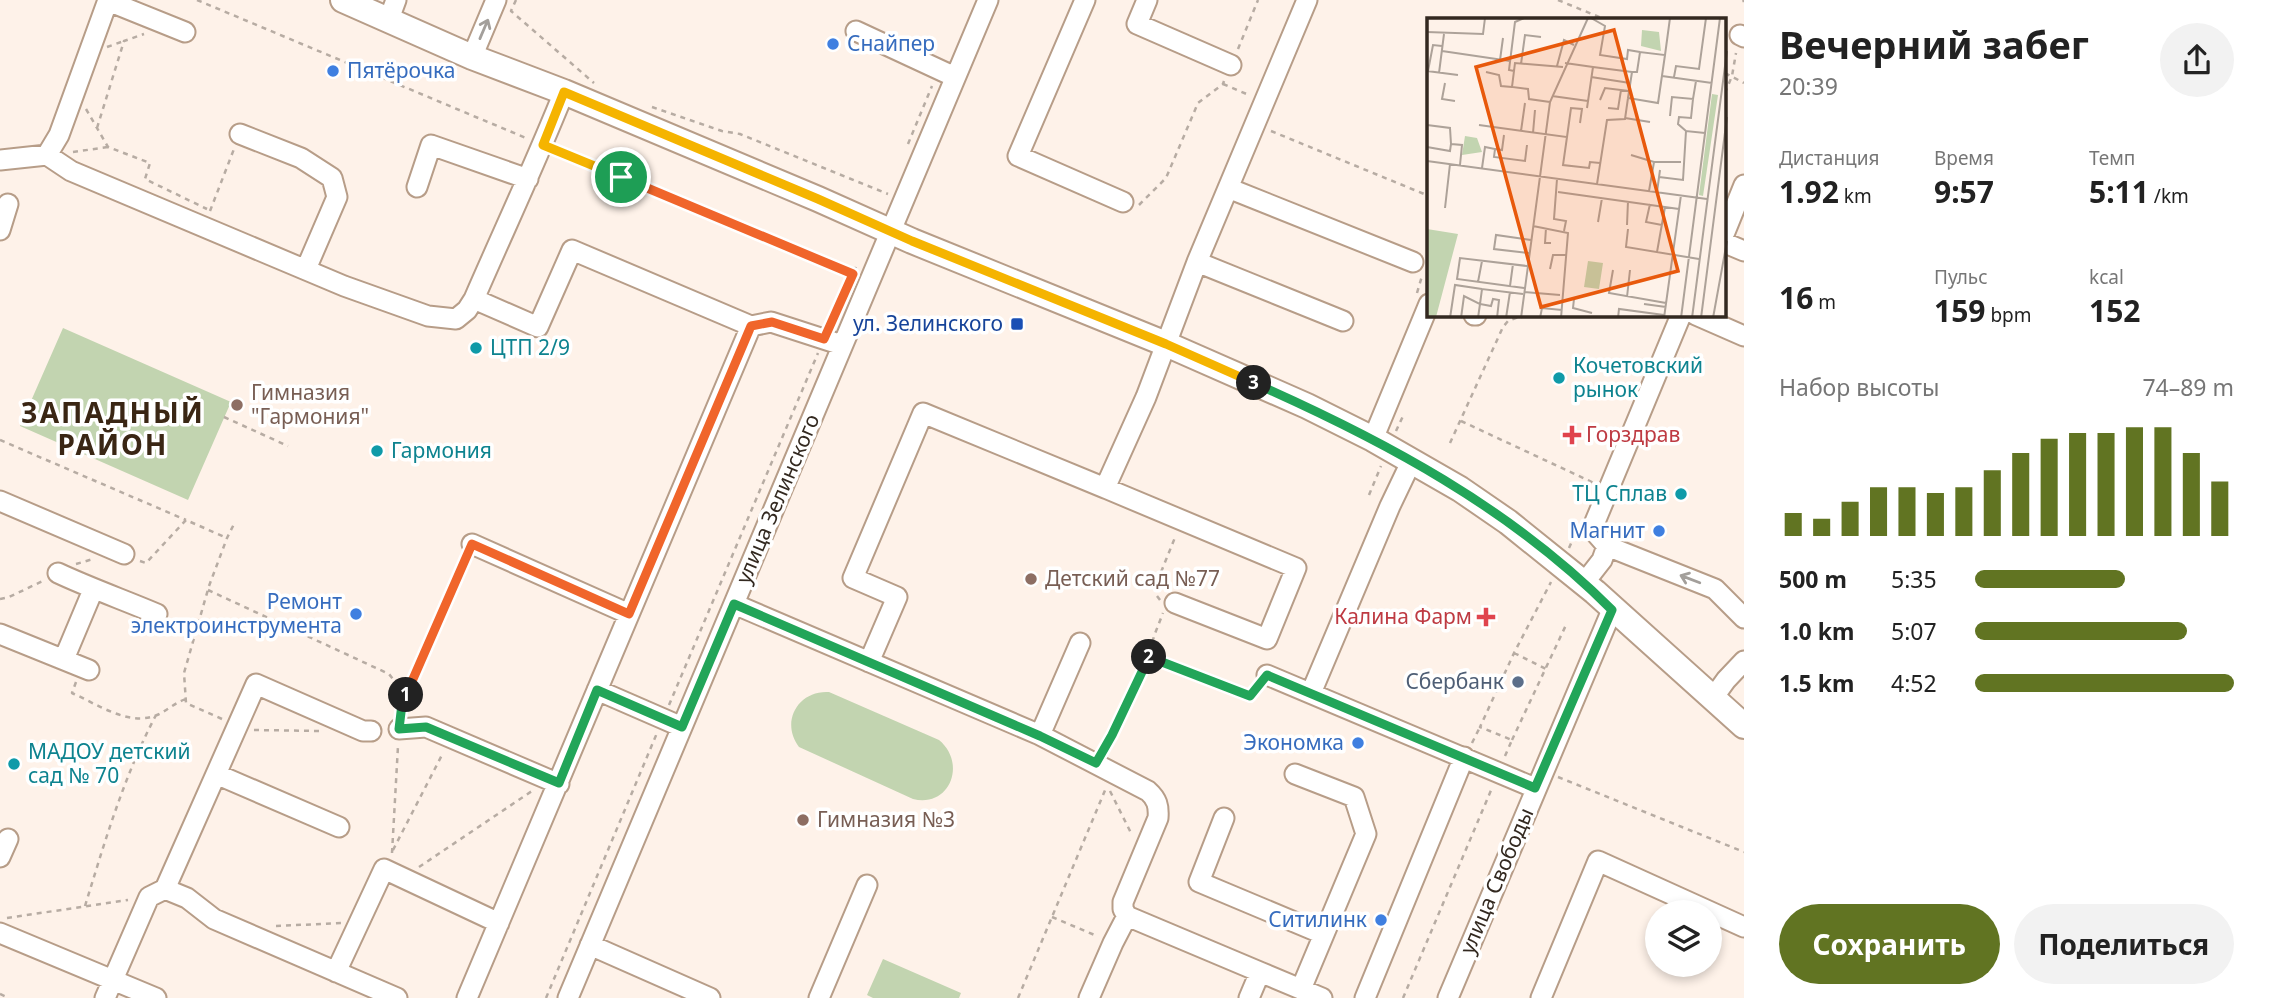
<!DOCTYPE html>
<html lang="ru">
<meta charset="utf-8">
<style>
body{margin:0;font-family:"Noto Sans",sans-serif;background:#f2f2f2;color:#222;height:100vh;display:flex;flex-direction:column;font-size:26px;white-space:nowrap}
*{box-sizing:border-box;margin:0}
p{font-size:23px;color:#767676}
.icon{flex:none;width:38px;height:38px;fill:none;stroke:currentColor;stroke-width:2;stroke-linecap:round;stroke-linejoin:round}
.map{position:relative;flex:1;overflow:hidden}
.details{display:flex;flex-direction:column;background:#fff;width:525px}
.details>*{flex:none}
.buttons{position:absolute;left:1645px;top:900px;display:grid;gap:14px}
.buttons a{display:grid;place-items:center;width:77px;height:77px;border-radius:50%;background:#fff;box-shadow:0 4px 10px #0003;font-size:35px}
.pin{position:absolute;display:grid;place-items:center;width:60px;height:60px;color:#fff;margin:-30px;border:4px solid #fff;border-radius:50%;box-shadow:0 2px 7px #0007}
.km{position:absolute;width:35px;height:35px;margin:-18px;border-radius:50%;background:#222;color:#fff;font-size:19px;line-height:35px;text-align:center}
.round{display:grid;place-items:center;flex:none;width:74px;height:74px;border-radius:37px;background:#f2f2f2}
.summary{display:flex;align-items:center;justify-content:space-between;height:119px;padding:0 35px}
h1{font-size:38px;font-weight:700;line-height:52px}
.stats{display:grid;grid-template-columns:repeat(3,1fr);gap:10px;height:119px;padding:7px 35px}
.stats div{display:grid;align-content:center}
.stats b{font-size:30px;font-weight:700}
.stats small{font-size:19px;font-weight:400}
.stats p{font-size:19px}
.chart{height:196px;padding:14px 35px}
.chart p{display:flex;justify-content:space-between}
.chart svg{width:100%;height:126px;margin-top:7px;stroke:#617422;stroke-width:6}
.primary-button{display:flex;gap:14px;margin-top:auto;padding:14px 35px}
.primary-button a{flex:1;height:80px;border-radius:42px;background:#617422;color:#fff;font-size:28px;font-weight:700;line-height:80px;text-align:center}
.primary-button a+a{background:#f2f2f2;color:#222}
ul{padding:0 35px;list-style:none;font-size:23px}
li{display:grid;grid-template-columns:112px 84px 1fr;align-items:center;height:52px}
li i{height:18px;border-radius:9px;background:#617422}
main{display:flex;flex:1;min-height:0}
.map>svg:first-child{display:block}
.green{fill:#c2d4b0}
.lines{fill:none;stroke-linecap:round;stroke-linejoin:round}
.minor-casing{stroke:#b79d88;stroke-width:23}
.major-casing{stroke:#b79d88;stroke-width:28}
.path{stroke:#b7aca3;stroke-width:2.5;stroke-dasharray:5 5;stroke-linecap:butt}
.minor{stroke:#fff;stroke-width:19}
.major{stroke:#fff;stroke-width:24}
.oneway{stroke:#a39f9b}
.split-1-casing{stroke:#fff;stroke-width:14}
.split-2-casing{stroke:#fff;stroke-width:14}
.split-3-casing{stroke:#fff;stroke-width:14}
.split-4-casing{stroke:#fff;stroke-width:14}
.split-1{stroke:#f0652b;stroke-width:9}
.split-2{stroke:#22a559;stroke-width:9}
.split-3{stroke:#22a559;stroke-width:9}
.split-4{stroke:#f5b400;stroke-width:9}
.shop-dot{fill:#3f7fe0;stroke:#fff;stroke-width:2.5}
.transit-dot{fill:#1a4fb4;stroke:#fff;stroke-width:2.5}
.culture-dot{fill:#0f9aa8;stroke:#fff;stroke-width:2.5}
.education-dot{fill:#8d6e63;stroke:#fff;stroke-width:2.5}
.health-dot{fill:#e0444e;stroke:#fff;stroke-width:2.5}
.service-dot{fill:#5c6f8a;stroke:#fff;stroke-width:2.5}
.labels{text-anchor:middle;stroke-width:7;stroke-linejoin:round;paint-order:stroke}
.shop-label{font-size:21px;fill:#366cbe;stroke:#fff;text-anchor:end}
.transit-label{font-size:21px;fill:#164399;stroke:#fff;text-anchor:end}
.culture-label{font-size:21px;fill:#0d838f;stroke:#fff;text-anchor:start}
.education-label{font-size:21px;fill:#785e54;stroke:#fff;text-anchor:start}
.health-label{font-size:21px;fill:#be3a42;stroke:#fff;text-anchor:start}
.street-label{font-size:21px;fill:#332920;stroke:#fff}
.service-label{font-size:21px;fill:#4e5e75;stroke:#fff;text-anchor:end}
.district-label{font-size:28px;font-weight:bold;letter-spacing:2px;fill:#3a2614;stroke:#fff}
.inset-road{fill:none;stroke:#ada299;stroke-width:2}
.view{fill:#e8590c;fill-opacity:0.15;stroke:#e8590c;stroke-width:3.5}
.inset-edge{fill:none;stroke:#332920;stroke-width:3.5}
</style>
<main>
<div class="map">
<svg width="1744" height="998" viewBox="0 0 1744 998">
<rect width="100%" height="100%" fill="#fef2e9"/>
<!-- green -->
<path class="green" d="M 63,328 L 231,402 L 188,500 L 20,426 Z
M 829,692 L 939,740 C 967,763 950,808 913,799 L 799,747 C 780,722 798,690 829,692 Z
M 883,959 L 961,993 L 959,998 L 873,998 L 867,995 Z"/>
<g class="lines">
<defs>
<path id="minor" d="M 1085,0 L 1018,156 L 1123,202
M 1147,0 L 1137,24 L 1231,65
M 108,1 L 185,32
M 389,19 L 396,0
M 856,31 L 955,77
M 1740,35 L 1744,37
M 472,57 L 496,0
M 240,134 L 301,158 L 332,178 L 337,197 L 306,269
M 47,155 L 59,135 L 108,0
M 0,160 L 47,155 L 71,171 L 344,286 L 428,316 L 456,319 L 467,310 L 474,299 C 504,230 536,162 564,92
M 417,187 L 431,145 L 528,179
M 1228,188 L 1413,262
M 0,230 L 8,204
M 1725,232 L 1744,185
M 1725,243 L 1744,251
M 1197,262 L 1343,321
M 474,299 L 538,327 L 572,250 L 751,326 L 771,322 L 842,345
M 1474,315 L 1476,315
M 1681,315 L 1592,529 L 1607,546 L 1715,589 L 1744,618
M 1696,315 L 1744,336
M 1373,439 L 1429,304
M 1105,488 L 1296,568 L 1267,639 L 1175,603
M 0,501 L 124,554
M 472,544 L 629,614
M 58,573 C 90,588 124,600 157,614
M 1584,583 L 1602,560 L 1607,546
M 734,604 L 1040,735 L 1148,791 C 1157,799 1159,806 1158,818 L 1123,902 L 1123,909 L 1127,916 L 1260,972
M 0,634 L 89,670
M 64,659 L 93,590
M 869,662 L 897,597 L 853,578 L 923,413 L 1105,488 L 1146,397 L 1197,262 L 1307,0
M 1267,675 L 1535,788
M 597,690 L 682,727
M 1311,693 L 1390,506 L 1412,460
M 1713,698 L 1726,680 L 1744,661
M 399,729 L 426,727 L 559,784
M 1040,735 L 1080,643
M 216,774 L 339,827
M 1295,774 L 1354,797 L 1366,834 L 1301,989
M 1224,818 L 1199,882 L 1323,934
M 0,857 L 8,839
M 165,889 L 187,898 L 214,919 L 397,998
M 0,933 L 156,998
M 590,945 L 710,998
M 336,972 L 384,869 L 499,923
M 105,998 L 149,897 L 165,889 L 256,684 L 363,731 L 371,731
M 467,998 L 751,326
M 568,998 L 988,0
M 819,998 L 867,885
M 1089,998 L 1113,943 L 1127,916
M 1249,998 L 1260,972 L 1322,998
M 1365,998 L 1464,757
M 1448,998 L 1612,610
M 1541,998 L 1598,861 L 1744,927"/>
<path id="major" d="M 343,0 L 472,57 L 564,92 L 818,199 L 912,241 L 1166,344 L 1307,406 L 1373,439 L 1460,489 L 1508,522 L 1595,592 L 1744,726"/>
</defs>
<!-- minor casing -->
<use href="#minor" class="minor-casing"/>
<!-- major casing -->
<use href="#major" class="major-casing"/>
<!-- path -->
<path class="path" d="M 197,0 L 526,138
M 516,0 L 511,11 L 594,83
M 1558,0 L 1604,19
M 1743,0 L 1744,2
M 107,47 L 124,41
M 1238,49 L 1258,0
M 1725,73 L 1744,83
M 1223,84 L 1249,95
M 1725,93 L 1732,76 L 1736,53
M 652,107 L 722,131 L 740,134 L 888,194
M 86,109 L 108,147 L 150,163 L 145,179 L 207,209
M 97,128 L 124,41 L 144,34
M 1271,131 L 1429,196
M 908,144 L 932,86
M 558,151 L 852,274
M 73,152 L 108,147
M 1139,205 L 1166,178 L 1198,103 L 1223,84 L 1224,81
M 210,211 L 234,149
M 1417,293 L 1422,276
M 830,324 L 856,267
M 224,417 L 288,446
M 1461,421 L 1594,483
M 1396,431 L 1403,416
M 0,440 L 186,520
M 1450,443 L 1503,327 L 1508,321 L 1524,315
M 1369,495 L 1381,466
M 1569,548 L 1576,532
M 140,561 L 146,563 L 186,520 L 227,538
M 76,564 L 93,559
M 208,590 L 389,674 L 406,696
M 0,599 L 9,597 L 45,580
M 1160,600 L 1157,596 L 1157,582 L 1176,535
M 169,626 L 194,638
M 1514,653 L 1546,669
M 1149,657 L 1250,696 L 1257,688
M 76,682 L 72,693 C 97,704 129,727 157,715 C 168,710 174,703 186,699
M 669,705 L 818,353
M 401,712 L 402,704 L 465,560
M 222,719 L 186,703 L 184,673 L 209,586 L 227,538 L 235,522
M 254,730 L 321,731
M 1512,740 L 1566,625
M 1472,743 L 1480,727
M 1103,751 L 1149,657 L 1154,636 L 1163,613
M 1505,756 L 1512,740 L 1480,727 L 1514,653 L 1551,582
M 1558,777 L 1744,852
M 1110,791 L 1132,835
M 393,850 L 443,753
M 392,853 L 398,746
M 419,867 L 532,791
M 85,906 C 105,841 124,776 156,715
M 1052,917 L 1097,936
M 7,918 L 128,900
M 276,926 L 342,923
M 0,994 L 9,998
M 546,998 L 657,733
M 1018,998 L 1106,788
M 1403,998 L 1492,788"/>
<!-- minor -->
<use href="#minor" class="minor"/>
<!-- major -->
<use href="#major" class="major"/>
</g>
<!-- one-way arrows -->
<defs><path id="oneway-shaft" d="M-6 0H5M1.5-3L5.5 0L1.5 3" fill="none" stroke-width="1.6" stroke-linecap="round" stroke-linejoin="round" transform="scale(1.75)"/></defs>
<g class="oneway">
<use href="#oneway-shaft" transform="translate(484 29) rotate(-67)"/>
<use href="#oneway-shaft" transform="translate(1690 579) rotate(-159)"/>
</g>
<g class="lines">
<defs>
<path id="split-1" d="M 406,695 L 472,544 L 629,614 L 751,326 L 772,322 L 824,339 L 853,274 L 621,177"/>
<path id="split-2" d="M 406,695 L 402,704 L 399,729 L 426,727 L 559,783 L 597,690 L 682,727 L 734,604 L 1040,736 L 1096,763 L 1112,735 L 1149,657"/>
<path id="split-3" d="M 1149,657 L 1250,696 L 1267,675 L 1535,788 L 1612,610 C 1511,508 1383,440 1254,383"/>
<path id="split-4" d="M 621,177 L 543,145 L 564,92 L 818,199 L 912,241 L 1166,344 L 1254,383"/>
</defs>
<!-- split-1 casing -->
<use href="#split-1" class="split-1-casing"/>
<!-- split-2 casing -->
<use href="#split-2" class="split-2-casing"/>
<!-- split-3 casing -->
<use href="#split-3" class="split-3-casing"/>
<!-- split-4 casing -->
<use href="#split-4" class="split-4-casing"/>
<!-- split-1 -->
<use href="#split-1" class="split-1"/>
<!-- split-2 -->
<use href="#split-2" class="split-2"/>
<!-- split-3 -->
<use href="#split-3" class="split-3"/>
<!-- split-4 -->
<use href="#split-4" class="split-4"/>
</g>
<!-- markers -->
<g class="shop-dot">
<circle cx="833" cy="44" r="7"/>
<circle cx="333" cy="71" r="7"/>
<circle cx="1659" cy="531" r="7"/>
<circle cx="356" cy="614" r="7"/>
<circle cx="1358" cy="743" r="7"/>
<circle cx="1381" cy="920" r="7"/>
</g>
<rect class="transit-dot" x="1010" y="317" width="14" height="14" rx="3.5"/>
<g class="culture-dot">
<circle cx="476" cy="348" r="7"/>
<circle cx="1559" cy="378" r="7"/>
<circle cx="377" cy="451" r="7"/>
<circle cx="1681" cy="494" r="7"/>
<circle cx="14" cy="764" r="7"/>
</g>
<g class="education-dot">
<circle cx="237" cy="405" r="7"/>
<circle cx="1031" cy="579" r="7"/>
<circle cx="803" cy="820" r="7"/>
</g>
<g class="health-dot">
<path d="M1568.5 424.5h7v7h7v7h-7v7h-7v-7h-7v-7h7z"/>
<path d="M1482.5 606.5h7v7h7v7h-7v7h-7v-7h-7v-7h7z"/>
</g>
<circle class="service-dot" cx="1518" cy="682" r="7"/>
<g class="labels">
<!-- shop labels -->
<g class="shop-label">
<text x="847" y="51" text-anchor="start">Снайпер</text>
<text x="347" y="78" text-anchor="start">Пятёрочка</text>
<text x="1645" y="538">Магнит</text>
<text x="342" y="609">Ремонт<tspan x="342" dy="24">электроинструмента</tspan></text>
<text x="1344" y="750">Экономка</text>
<text x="1367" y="927">Ситилинк</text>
</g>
<!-- transit labels -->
<g class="transit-label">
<text x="1003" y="331">ул. Зелинского</text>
</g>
<!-- culture labels -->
<g class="culture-label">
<text x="490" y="355">ЦТП 2/9</text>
<text x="1573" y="373">Кочетовский<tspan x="1573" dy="24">рынок</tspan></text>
<text x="391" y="458">Гармония</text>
<text x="1667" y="501" text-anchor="end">ТЦ Сплав</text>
<text x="28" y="759">МАДОУ детский<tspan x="28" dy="24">сад № 70</tspan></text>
</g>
<!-- education labels -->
<g class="education-label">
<text x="251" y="400">Гимназия<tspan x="251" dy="24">"Гармония"</tspan></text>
<text x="1045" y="586">Детский сад №77</text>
<text x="817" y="827">Гимназия №3</text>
</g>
<!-- health labels -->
<g class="health-label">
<text x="1586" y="442">Горздрав</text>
<text x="1472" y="624" text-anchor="end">Калина Фарм</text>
</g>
<!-- street labels -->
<g class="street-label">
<text transform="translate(778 499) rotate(-67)" y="7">улица Зелинского</text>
<text transform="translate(1497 881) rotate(-67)" y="7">улица Свободы</text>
</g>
<!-- service labels -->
<g class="service-label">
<text x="1504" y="689">Сбербанк</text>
</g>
<!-- district labels -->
<g class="district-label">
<text x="113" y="423">ЗАПАДНЫЙ<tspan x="113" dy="32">РАЙОН</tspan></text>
</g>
</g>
<!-- overview -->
<g transform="translate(1427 18)">
<rect width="299" height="299" fill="#fef2e9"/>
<path d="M 215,12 L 232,14 L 234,33 L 214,28 ZM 285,76 L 291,77 L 276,178 L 272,177 ZM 38,118 L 50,120 L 55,134 L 35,137 ZM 0,211 L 31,216 L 9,299 L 0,299 ZM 161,243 L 176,245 L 172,271 L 157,269 Z" fill="#c2d4b0"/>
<path class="inset-road" d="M 164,0 L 178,8 L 173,37 L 200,41 L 201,32 L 213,34M 0,14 L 56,16 L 58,0M 15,33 L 83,43M 238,37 L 243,0M 73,42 L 76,20M 138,45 L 166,49 L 205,54 L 210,54 L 213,34 L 238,37 L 231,85 L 201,80 L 205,54M 94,46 L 98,17 L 114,19M 130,48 L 137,22 L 147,27M 0,53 L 31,57M 1,53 L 6,27 L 15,28M 87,53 L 82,52 L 88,4 L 97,0M 59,54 L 72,57 L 74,68 L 85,69M 12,55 L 17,16M 235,58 L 285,65M 164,59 L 203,65M 247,59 L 249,48 L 272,51 L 279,0M 18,65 L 15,81 L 28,83M 125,78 L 161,83M 173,82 L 178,70 L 202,73M 123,84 L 102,81 L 101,71 L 85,69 L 88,45 L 136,49M 160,90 L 166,49M 181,90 L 191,91 L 194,72M 243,98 L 245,79 L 266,81 L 269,63M 198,100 L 223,104M 0,107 L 23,110 L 24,126 L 23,133 L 0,129M 52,107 L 140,119 L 136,147 L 162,150 L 163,144 L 173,145M 94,113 L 98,85M 259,113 L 251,106 L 252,99 L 264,100 L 266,81M 106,115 L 108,92M 140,119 L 144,90 L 155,91 L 153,105M 24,126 L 35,127 L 33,147M 68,131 L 75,132 L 77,117M 204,137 L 227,144M 0,143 L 280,181M 55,150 L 58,129 L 68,131 L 67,139 L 98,143 L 100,127M 232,159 L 256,162 L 259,113 L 278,115M 130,161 L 127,201 L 139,203 L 137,213M 170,166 L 180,102 L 198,101 L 201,80M 222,173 L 227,144 L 254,144M 131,174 L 252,191M 230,174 L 233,152M 223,186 L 219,204 L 235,207M 18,190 L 23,146M 171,204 L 175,180M 200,207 L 201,183M 106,208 L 141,215 L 134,300M 119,210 L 118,225 L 124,225M 201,211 L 199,229 L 272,241M 230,234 L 238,189M 102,235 L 67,231 L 69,217 L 104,222M 123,251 L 126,237 L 139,237M 186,252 L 182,275 L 239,285M 51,264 L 55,243M 83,268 L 86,246M 97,270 L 30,261 L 33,240 L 100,248M 97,274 L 133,277M 200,279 L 203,252M 142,281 L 147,281 L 146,290 L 165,295M 217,286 L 239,289M 23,300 L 28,267 L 55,271M 34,300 L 37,278 L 53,286 L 51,300M 70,300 L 72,282 L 66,281 L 64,288 L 53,286 L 55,271 L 96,276M 79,300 L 83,274M 94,300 L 123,84 L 161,0M 113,300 L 115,290 L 135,292M 191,300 L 192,291 L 237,297M 237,300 L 254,177M 254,300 L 293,0M 265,300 L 300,33M 274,300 L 300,99M 286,300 L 300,223"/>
<path class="view" d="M 187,12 L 251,253 L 114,289 L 49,49 Z"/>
<rect width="299" height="299" class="inset-edge"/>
</g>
</svg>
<div class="buttons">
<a><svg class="icon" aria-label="layers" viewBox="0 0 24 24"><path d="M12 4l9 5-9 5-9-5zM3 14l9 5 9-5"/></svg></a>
</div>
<div class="pin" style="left:621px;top:177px;background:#1e9e55"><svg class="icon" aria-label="arrive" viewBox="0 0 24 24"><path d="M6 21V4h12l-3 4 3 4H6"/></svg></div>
<b class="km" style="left:406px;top:695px">1</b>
<b class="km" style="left:1149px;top:657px">2</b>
<b class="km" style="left:1254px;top:383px">3</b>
</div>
<section class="details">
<div class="summary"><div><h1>Вечерний забег</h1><p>20:39</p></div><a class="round"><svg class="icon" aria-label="share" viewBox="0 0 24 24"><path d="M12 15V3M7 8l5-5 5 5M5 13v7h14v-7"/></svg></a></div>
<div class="stats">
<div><p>Дистанция</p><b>1.92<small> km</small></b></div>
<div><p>Время</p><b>9:57</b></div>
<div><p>Темп</p><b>5:11<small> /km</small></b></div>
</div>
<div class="stats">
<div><b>16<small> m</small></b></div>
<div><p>Пульс</p><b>159<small> bpm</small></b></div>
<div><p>kcal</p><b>152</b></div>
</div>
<div class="chart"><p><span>Набор высоты</span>74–89 m</p>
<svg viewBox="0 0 160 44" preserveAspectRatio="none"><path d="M5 44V36M15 44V38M25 44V32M35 44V27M45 44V27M55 44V29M65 44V27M75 44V21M85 44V15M95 44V10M105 44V8M115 44V8M125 44V6M135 44V6M145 44V15M155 44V25"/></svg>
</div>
<ul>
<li><b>500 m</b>5:35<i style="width:58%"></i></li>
<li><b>1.0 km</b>5:07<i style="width:82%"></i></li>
<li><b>1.5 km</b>4:52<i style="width:100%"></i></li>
</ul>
<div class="primary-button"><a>Сохранить</a><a>Поделиться</a></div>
</section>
</main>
